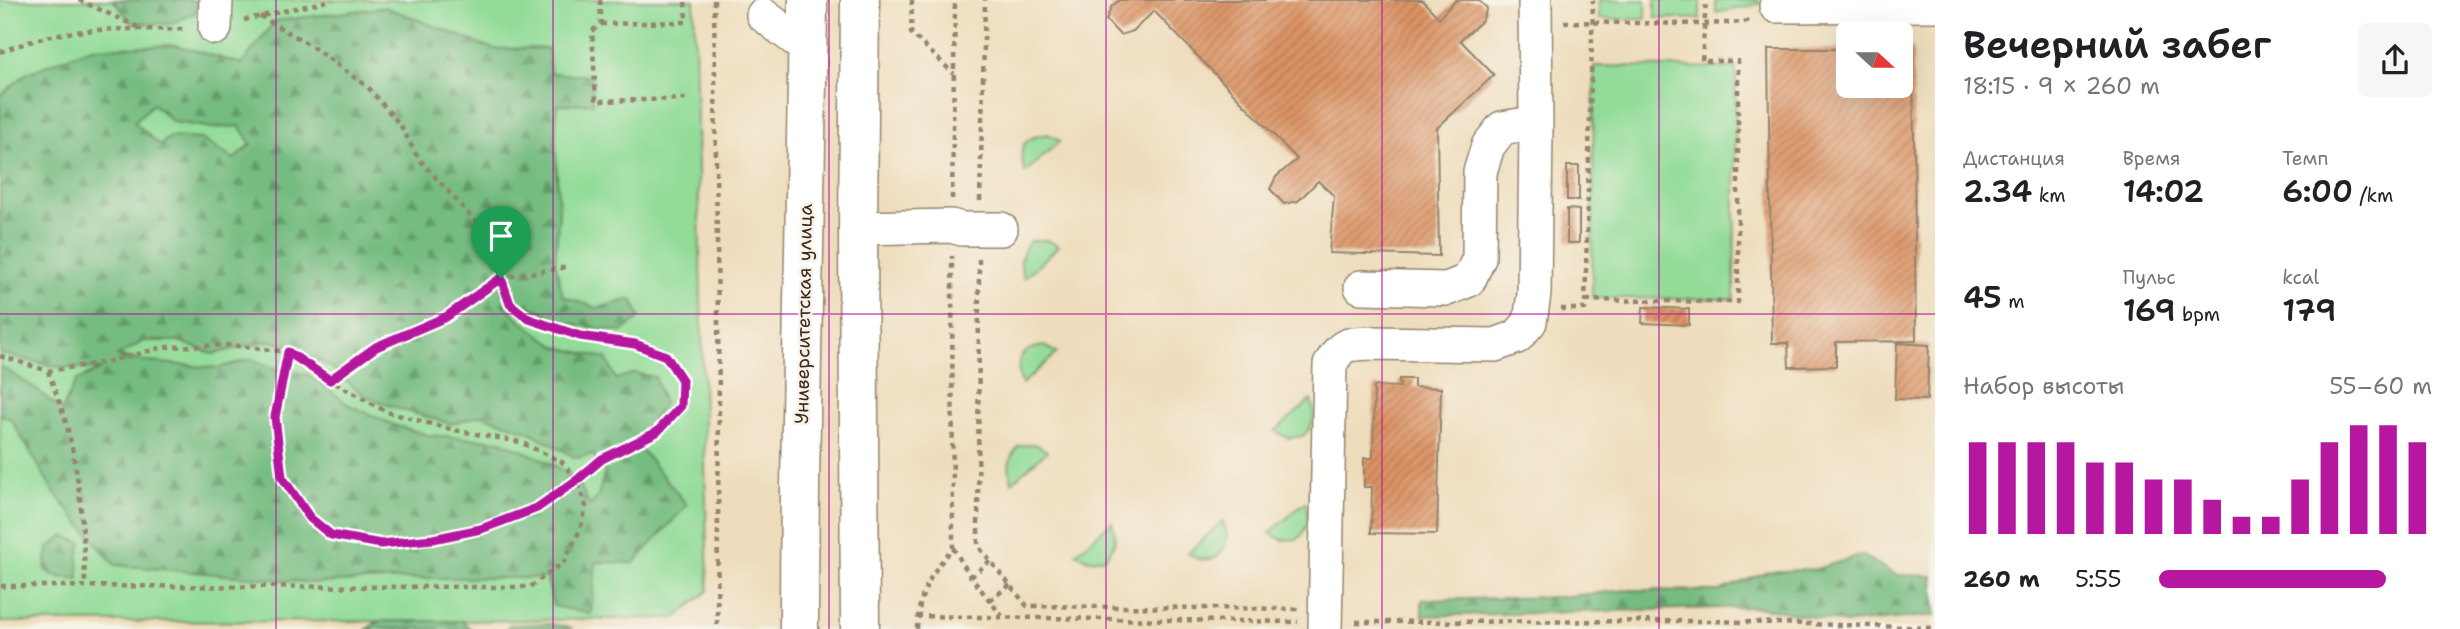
<!DOCTYPE html>
<html lang="ru">
<meta charset="utf-8">
<style>
body{margin:0;font-family:"Shantell Sans",sans-serif;background:#f6f6f6;color:#202124;height:100vh;display:flex;flex-direction:column;font-size:26px;white-space:nowrap}
*{box-sizing:border-box;margin:0}
p{font-size:23px;color:#757577}
.icon{flex:none;width:38px;height:38px;fill:none;stroke:currentColor;stroke-width:2;stroke-linecap:round;stroke-linejoin:round}
.map{position:relative;flex:1;overflow:hidden}
.side{display:flex;flex-direction:column;background:#fff;width:525px}
.side>*{flex:none}
.needle{width:46px;rotate:111deg}
.controls{position:absolute;left:1836px;top:21px;display:grid;gap:14px}
.controls a{display:grid;place-items:center;width:77px;height:77px;border-radius:10px;background:#fff;box-shadow:0 7px 28px #0002;font-size:35px}
.pin{position:absolute;display:grid;place-items:center;width:60px;height:60px;color:#fff;margin:-72px -30px;border-radius:50% 50% 50% 0;rotate:-45deg;box-shadow:0 0 7px #0007}
.pin .icon{rotate:45deg}
.round{display:grid;place-items:center;flex:none;width:74px;height:74px;border-radius:10px;background:#f6f6f6}
.headline{display:flex;align-items:center;justify-content:space-between;height:119px;padding:0 28px}
h1{font-size:38px;font-weight:600;line-height:52px}
.stats{display:grid;grid-template-columns:repeat(3,1fr);gap:10px;height:119px;padding:7px 28px}
.stats div{display:grid;align-content:center}
.stats b{font-size:30px;font-weight:600}
.stats small{font-size:19px;font-weight:400}
.stats p{font-size:19px}
.chart{height:196px;padding:14px 28px}
.chart p{display:flex;justify-content:space-between}
.chart svg{width:100%;height:126px;margin-top:7px;stroke:#b5179e;stroke-width:6}
ul{padding:0 28px;list-style:none;font-size:23px}
li{display:grid;grid-template-columns:112px 84px 1fr;align-items:center;height:52px}
li i{height:18px;border-radius:9px;background:#b5179e}
main{display:flex;flex:1;min-height:0}
.map>svg:first-child{display:block}
.green{fill:#92dc98;stroke:#66835b;stroke-width:2}
.forest{fill:url(#forest-firs);stroke:#58734f;stroke-width:2;fill-rule:evenodd}
.building{fill:url(#building-hatch)}
.lines{fill:none;stroke-linecap:round;stroke-linejoin:round}
.minor-casing{stroke:#94846d;stroke-width:36}
.major-casing{stroke:#94846d;stroke-width:41}
.path{stroke:#94846d;stroke-width:4.5;stroke-dasharray:5 5;stroke-linecap:butt}
.minor{stroke:#fff;stroke-width:33}
.major{stroke:#fff;stroke-width:38}
.route-casing{stroke:#fff;stroke-width:14}
.route{stroke:#b5179e;stroke-width:9}
.grid{fill:none;stroke:#b5179e;stroke-width:2;stroke-opacity:0.55}
.labels{text-anchor:middle;stroke-width:5;stroke-linejoin:round;paint-order:stroke}
.street-label{font-size:19px;fill:#3b2a1e;stroke:#f7f3e8}
</style>
<main>
<div class="map">
<svg width="1935" height="629" viewBox="0 0 1935 629">
<defs>
<pattern id="forest-firs" width="22" height="20" patternUnits="userSpaceOnUse" patternTransform="scale(1.75)"><rect width="22" height="20" fill="#75bc80"/><path d="M5 1l3.5 6h-7zM16 11l3.5 6h-7z" fill="#619968"/></pattern>
<pattern id="building-hatch" width="6" height="6" patternUnits="userSpaceOnUse" patternTransform="scale(1.75)"><rect width="6" height="6" fill="#dc9363"/><path d="M-1 1l2-2M0 6l6-6M5 7l2-2" fill="none" stroke="#b47851"/></pattern>
</defs>
<rect width="100%" height="100%" fill="#f7f3e8"/>
<filter id="ink" filterUnits="userSpaceOnUse"><feTurbulence type="fractalNoise" baseFrequency=".0143" numOctaves="2"/><feDisplacementMap in="SourceGraphic" scale="14" xChannelSelector="R" yChannelSelector="G"/><feConvolveMatrix kernelMatrix="1 2 1 2 8 2 1 2 1" color-interpolation-filters="sRGB"/></filter>
<filter id="wash" filterUnits="userSpaceOnUse"><feTurbulence type="fractalNoise" baseFrequency=".00686" numOctaves="4" result="noise"/><feDisplacementMap in="SourceGraphic" scale="28" xChannelSelector="R" yChannelSelector="G"/><feGaussianBlur stdDeviation="1.57" result="paint"/><feColorMatrix in="noise" values="0 0 0 0 0 0 0 0 0 0 0 0 0 0 0 0 0 1.4 0 .05"/><feComposite in="paint" operator="in"/></filter>
<g filter="url(#wash)">
<rect width="100%" height="100%" fill="#eeddbc"/>
<!-- green -->
<path class="green" d="M 0,0 L 694,0 L 708,591 L 675,618 L 461,621 L 0,622 Z
M 1599,0 L 1646,0 L 1646,19 L 1599,19 Z
M 1655,0 L 1700,0 L 1700,19 L 1655,18 Z
M 1716,0 L 1759,0 L 1759,4 L 1716,13 Z
M 1594,66 L 1736,68 L 1734,299 L 1592,298 Z
M 1048,134 L 1060,141 L 1025,172 C 1017,148 1022,137 1048,134 Z
M 1046,240 L 1059,246 L 1024,278 C 1019,263 1020,254 1030,241 Z
M 1044,346 L 1057,353 L 1022,384 C 1014,361 1019,349 1044,346 Z
M 1311,400 C 1316,416 1315,424 1303,436 L 1288,438 L 1275,431 Z
M 1035,444 L 1047,451 L 1012,482 C 1007,467 1008,458 1019,446 Z
M 1305,502 C 1310,518 1309,527 1298,539 L 1282,540 L 1270,533 Z
M 1223,521 C 1229,537 1228,546 1216,558 L 1200,560 L 1188,553 Z
M 1112,522 C 1117,538 1116,547 1104,558 L 1089,560 L 1076,553 Z"/>
<!-- forest -->
<path class="forest" d="M 113,0 L 196,0 L 196,12 L 171,24 L 132,23 Z
M 385,7 L 493,49 L 548,48 L 550,73 L 592,76 L 593,103 L 557,105 L 555,139 L 559,212 L 555,262 L 563,296 L 597,308 L 632,299 L 640,317 L 622,332 L 561,322 L 537,309 L 503,303 L 522,322 L 557,347 L 606,358 L 616,379 L 635,373 L 655,377 L 664,404 L 635,442 L 687,505 L 634,563 L 596,562 L 591,614 L 553,606 L 547,578 L 432,578 L 316,583 L 115,565 L 55,494 L 11,419 L 0,414 L 0,366 L 33,387 L 62,410 L 76,381 L 101,369 L 58,367 L 0,354 L 0,96 L 27,73 L 91,48 L 175,45 L 242,64 L 275,21 ZM 153,104 L 173,122 L 213,128 L 239,126 L 251,144 L 234,159 L 201,139 L 170,137 L 160,145 L 134,122 ZM 144,341 L 179,341 L 212,354 L 269,341 L 285,344 L 331,367 L 363,395 L 396,408 L 451,424 L 482,415 L 530,432 L 576,458 L 593,454 L 605,472 L 598,496 L 590,506 L 576,478 L 544,460 L 501,441 L 428,435 L 394,425 L 349,405 L 309,375 L 274,368 L 251,359 L 218,368 L 148,362 L 118,356 Z
M 64,536 L 82,543 L 78,556 L 79,579 L 57,577 L 45,570 L 48,548 Z
M 1862,555 L 1896,575 L 1933,576 L 1935,615 L 1847,623 L 1757,607 L 1422,616 L 1422,600 L 1560,597 L 1627,590 L 1719,591 L 1768,572 L 1816,569 Z
M 378,621 L 461,621 L 472,629 L 367,629 Z
M 509,625 C 528,625 555,621 573,629 L 507,629 Z"/>
<g id="blocks">
<!-- building -->
<path class="building" d="M 1120,0 L 1422,0 L 1439,18 L 1456,0 L 1478,0 L 1487,8 L 1482,21 L 1460,40 L 1494,75 L 1437,128 L 1439,256 L 1329,253 L 1334,196 L 1318,181 L 1298,201 L 1284,204 L 1270,189 L 1276,177 L 1297,159 L 1154,11 L 1133,31 L 1120,35 L 1106,20 L 1111,7 Z
M 1900,48 L 1913,48 L 1916,341 L 1836,342 L 1836,366 L 1789,367 L 1788,343 L 1772,343 L 1768,49 L 1848,49 L 1848,86 L 1900,86 Z
M 1567,166 L 1579,166 L 1579,200 L 1567,200 Z
M 1567,209 L 1579,210 L 1579,243 L 1567,243 Z
M 1643,307 L 1689,309 L 1689,325 L 1642,323 Z
M 1897,343 L 1929,345 L 1927,400 L 1895,399 Z
M 1399,379 L 1414,379 L 1414,387 L 1441,388 L 1437,534 L 1371,533 L 1372,487 L 1364,487 L 1364,458 L 1373,458 L 1374,386 L 1400,387 Z"/>
</g>
</g>
<g filter="url(#ink)">
<use href="#blocks" fill-opacity="0" stroke="#94846d" stroke-width="2"/>
<g class="lines">
<defs>
<path id="minor" d="M 1776,6 L 1935,5
M 763,15 L 808,49
M 215,28 L 216,0
M 858,228 L 951,226 L 962,229 L 1001,229
M 1361,287 L 1447,289 L 1469,280 L 1479,258 L 1480,172 L 1488,146 L 1502,128 L 1520,125 L 1536,127
M 1325,629 L 1330,365 C 1342,343 1346,344 1371,343 L 1495,345 L 1517,337 L 1530,322 L 1534,294 L 1536,127 L 1535,0"/>
<path id="major" d="M 860,0 L 858,228 L 860,629
M 799,629 C 799,419 806,210 808,0"/>
</defs>
<!-- minor casing -->
<use href="#minor" class="minor-casing"/>
<!-- major casing -->
<use href="#major" class="major-casing"/>
<!-- path -->
<path class="path" d="M 79,0 L 140,28
M 600,0 L 601,24 L 592,31 L 596,101 L 687,99
M 714,0 L 719,404 L 717,629
M 912,0 L 911,33 L 954,74
M 260,16 L 310,45 L 368,87 L 401,126 L 418,158 L 476,222 L 510,304 L 529,319 L 555,329 L 580,336 L 635,344 L 666,356 L 682,380 L 681,406 L 657,432 L 602,459 L 577,480 L 537,507 L 481,529 L 433,539 L 381,544 L 331,535 L 310,518 L 282,477 L 275,417 L 288,352
M 244,20 L 332,0
M 1564,22 L 1705,24 L 1744,22 L 1751,19
M 601,24 L 686,22 L 685,0
M 0,52 C 22,44 45,36 68,33 C 107,27 148,30 187,29
M 952,199 L 955,0
M 980,201 L 985,0
M 979,259 L 978,546 L 1027,606 L 1298,609
M 1586,300 L 1738,302 L 1738,61 L 1702,61 L 1706,0
M 1561,309 L 1585,309 L 1593,0
M 0,356 L 48,371 L 107,362 L 164,347 L 230,345 L 288,352 L 330,380 L 387,412 L 454,430 L 520,442 L 562,462 L 577,480 L 586,506 L 581,528 L 564,562 L 530,587 L 0,586
M 48,371 C 54,388 61,405 66,423 C 80,473 84,534 85,586
M 330,380 L 376,347 L 446,317 L 501,278 L 567,267
M 953,548 L 971,577 L 1002,616
M 971,577 L 990,561
M 990,600 L 1010,585
M 917,616 L 1298,622
M 1356,622 L 1712,621 L 1935,628
M 917,629 C 918,595 931,572 953,548 L 952,256"/>
<!-- minor -->
<use href="#minor" class="minor"/>
<!-- major -->
<use href="#major" class="major"/>
</g>
</g>
<g class="lines" filter="url(#ink)">
<defs>
<path id="route" d="M 501,278 L 510,304 L 529,319 L 580,336 L 635,344 L 666,356 L 682,380 L 681,406 L 657,432 L 602,459 L 577,480 L 537,508 L 481,529 L 433,539 L 381,544 L 331,535 L 310,518 L 282,477 L 275,417 L 288,352 L 330,380 L 376,347 L 446,317 Z"/>
</defs>
<!-- route casing -->
<use href="#route" class="route-casing"/>
<!-- route -->
<use href="#route" class="route"/>
</g>
<!-- grid -->
<path class="grid" d="M 276,0 L 276,629M 553,0 L 553,629M 829,0 L 829,629M 1106,0 L 1106,629M 1382,0 L 1382,629M 1659,0 L 1659,629M 0,314 L 1935,314"/>
<g class="labels">
<!-- street labels -->
<g class="street-label">
<text transform="translate(803 314) rotate(-89)" y="7">Университетская улица</text>
</g>
</g>
</svg>
<div class="controls">
<a><svg class="needle" viewBox="-14 -14 28 28"><path d="M0-13l5 13h-10z" fill="#e53935"/><path d="M0 13l5-13h-10z" fill="#757577"/></svg></a>
</div>
<div class="pin" style="left:501px;top:278px;background:#1e9e55"><svg class="icon" aria-label="arrive" viewBox="0 0 24 24"><path d="M6 21V4h12l-3 4 3 4H6"/></svg></div>
</div>
<section class="side">
<div class="headline"><div><h1>Вечерний забег</h1><p>18:15 · 9 × 260 m</p></div><a class="round"><svg class="icon" aria-label="share" viewBox="0 0 24 24"><path d="M12 15V3M7 8l5-5 5 5M5 13v7h14v-7"/></svg></a></div>
<div class="stats">
<div><p>Дистанция</p><b>2.34<small> km</small></b></div>
<div><p>Время</p><b>14:02</b></div>
<div><p>Темп</p><b>6:00<small> /km</small></b></div>
</div>
<div class="stats">
<div><b>45<small> m</small></b></div>
<div><p>Пульс</p><b>169<small> bpm</small></b></div>
<div><p>kcal</p><b>179</b></div>
</div>
<div class="chart"><p><span>Набор высоты</span>55–60 m</p>
<svg viewBox="0 0 160 44" preserveAspectRatio="none"><path d="M5 44V12M15 44V12M25 44V12M35 44V12M45 44V19M55 44V19M65 44V25M75 44V25M85 44V32M95 44V38M105 44V38M115 44V25M125 44V12M135 44V6M145 44V6M155 44V12"/></svg>
</div>
<ul>
<li><b>260 m</b>5:55<i style="width:83%"></i></li>
</ul>
</section>
</main>
